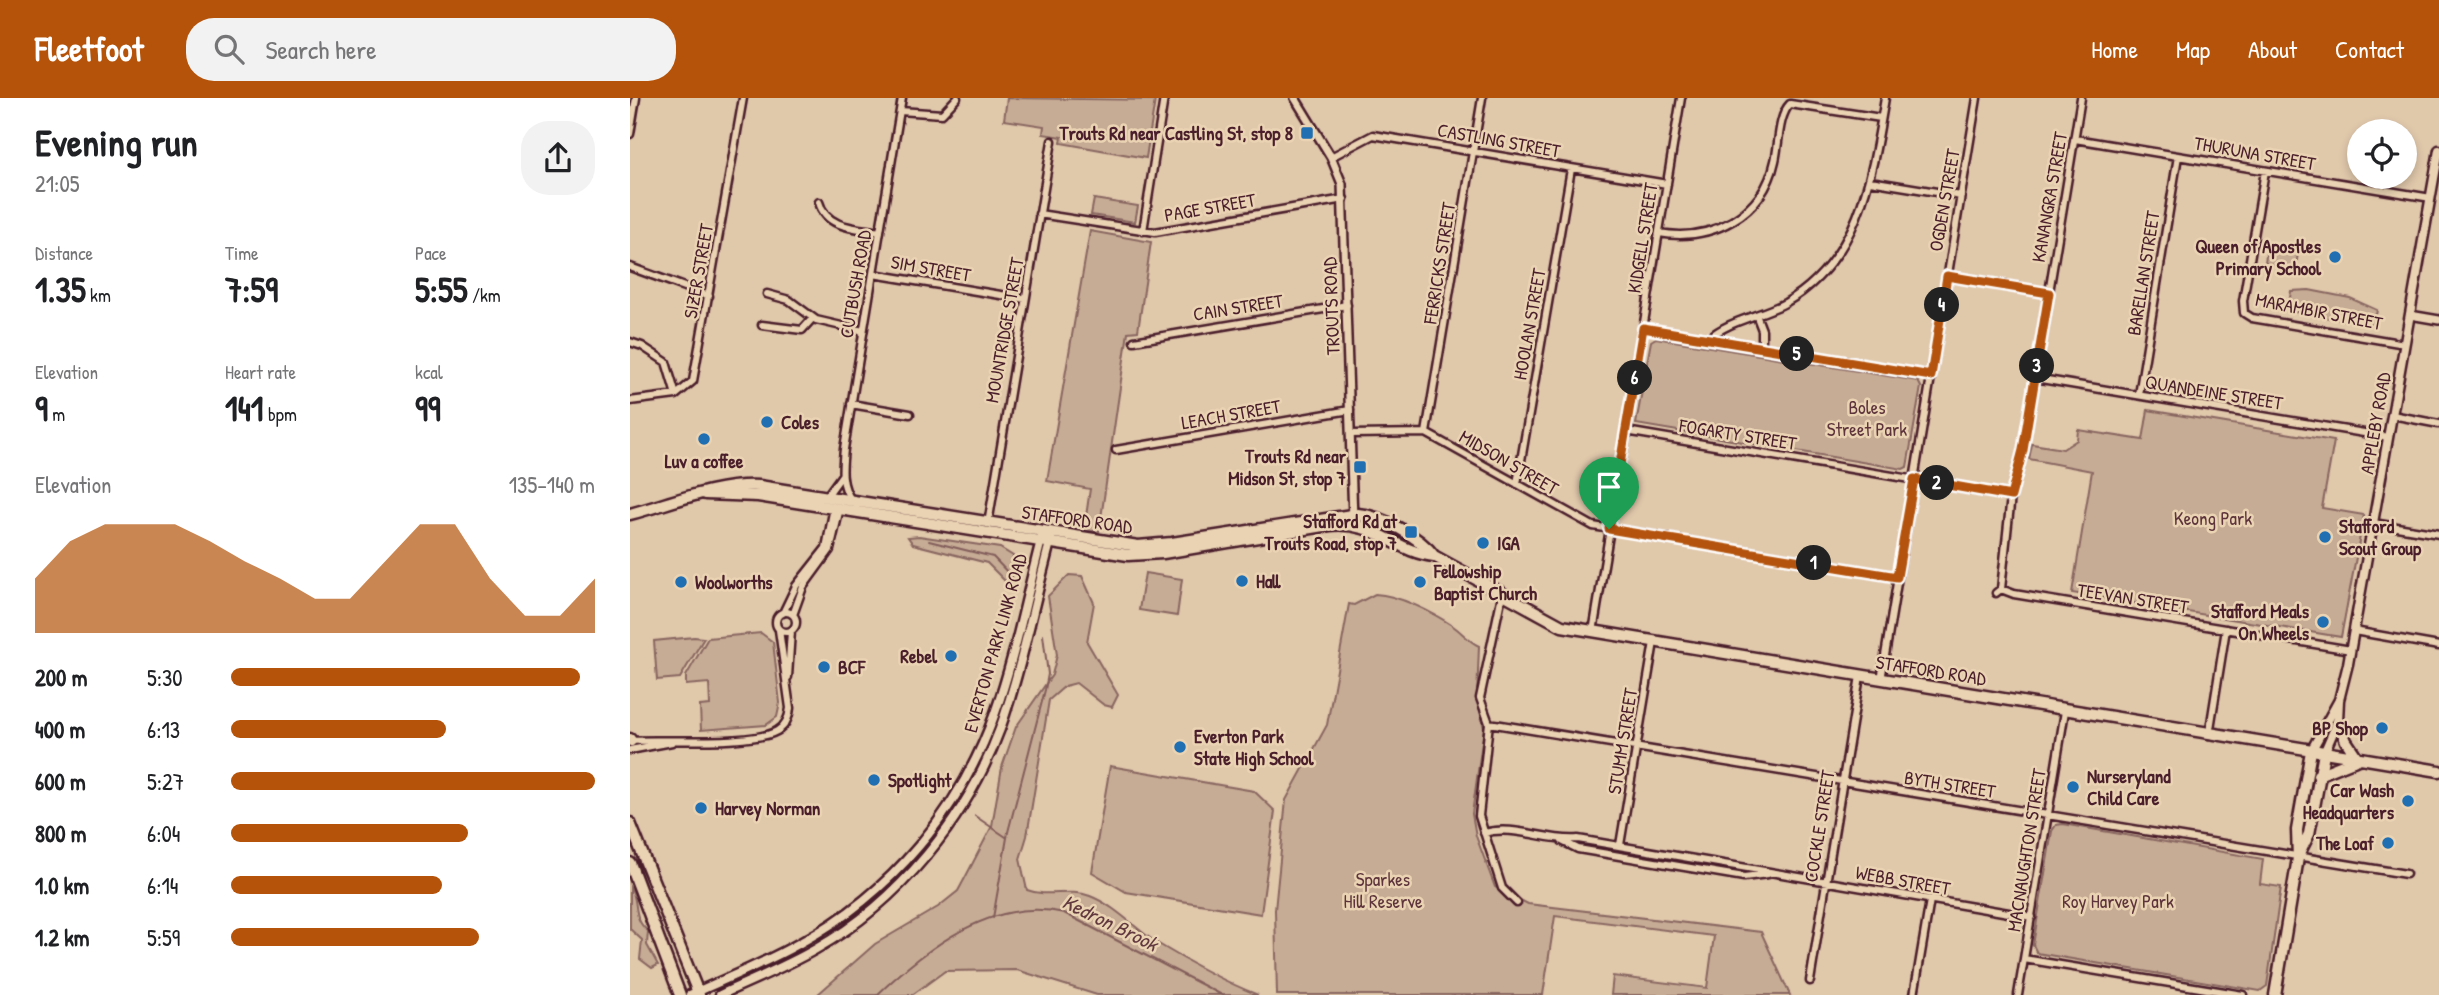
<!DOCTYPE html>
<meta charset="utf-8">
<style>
body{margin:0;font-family:"Patrick Hand",sans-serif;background:#f2f2f2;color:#202124;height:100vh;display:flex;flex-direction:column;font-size:26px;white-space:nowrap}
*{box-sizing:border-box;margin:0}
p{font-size:23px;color:#757577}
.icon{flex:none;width:38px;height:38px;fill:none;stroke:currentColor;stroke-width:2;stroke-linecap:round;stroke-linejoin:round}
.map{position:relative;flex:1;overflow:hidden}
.details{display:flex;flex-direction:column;background:#fff;width:630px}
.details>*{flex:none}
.fabs{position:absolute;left:1717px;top:21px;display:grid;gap:14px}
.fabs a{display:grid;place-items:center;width:70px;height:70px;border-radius:50%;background:#fff;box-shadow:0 4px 10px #0003;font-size:35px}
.pin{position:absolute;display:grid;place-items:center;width:60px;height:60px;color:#fff;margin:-72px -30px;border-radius:50% 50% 50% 0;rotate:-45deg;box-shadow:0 0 7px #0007}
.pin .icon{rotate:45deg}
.km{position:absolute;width:35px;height:35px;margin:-18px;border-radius:50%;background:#222;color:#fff;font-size:19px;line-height:35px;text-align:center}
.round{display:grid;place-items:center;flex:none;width:74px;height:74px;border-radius:28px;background:#f2f2f2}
.headline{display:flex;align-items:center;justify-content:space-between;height:119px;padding:0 35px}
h1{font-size:38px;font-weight:800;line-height:52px}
.stats{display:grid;grid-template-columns:repeat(3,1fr);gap:10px;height:119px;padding:7px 35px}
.stats div{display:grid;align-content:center}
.stats b{font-size:35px;font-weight:800}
.stats small{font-size:19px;font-weight:400}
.stats p{font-size:19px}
.chart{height:196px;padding:14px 35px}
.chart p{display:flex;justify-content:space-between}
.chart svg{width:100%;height:126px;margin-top:7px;fill:#b45309;opacity:.7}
ul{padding:0 35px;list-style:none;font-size:23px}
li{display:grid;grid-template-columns:112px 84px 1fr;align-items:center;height:52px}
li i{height:18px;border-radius:9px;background:#b45309}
header{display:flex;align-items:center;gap:42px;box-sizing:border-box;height:98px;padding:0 35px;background:#b45309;color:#fff}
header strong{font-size:33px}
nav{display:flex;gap:38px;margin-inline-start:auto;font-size:24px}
.search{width:490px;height:63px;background:#f2f2f2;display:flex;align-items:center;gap:18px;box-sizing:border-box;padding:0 24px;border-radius:28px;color:#757577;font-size:26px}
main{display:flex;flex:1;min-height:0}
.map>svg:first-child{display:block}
.green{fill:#c7ac95;stroke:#886660;stroke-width:2}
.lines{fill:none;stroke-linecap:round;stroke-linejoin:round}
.stream{stroke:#825d5a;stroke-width:2}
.minor-casing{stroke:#4a1f2b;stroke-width:11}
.tertiary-casing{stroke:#4a1f2b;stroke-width:12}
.secondary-casing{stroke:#4a1f2b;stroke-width:13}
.primary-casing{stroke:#4a1f2b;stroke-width:15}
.trunk-casing{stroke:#4a1f2b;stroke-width:15}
.minor{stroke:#ead3b3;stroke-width:6}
.tertiary{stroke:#ead3b3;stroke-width:7}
.secondary{stroke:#ead3b3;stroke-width:8}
.primary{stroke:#ead3b3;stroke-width:10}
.trunk{stroke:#ead3b3;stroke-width:10}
.route-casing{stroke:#fff;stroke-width:14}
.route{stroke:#b45309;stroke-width:9}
.poi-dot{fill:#1f6fb2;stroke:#ead3b3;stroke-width:2.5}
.labels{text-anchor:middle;stroke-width:5;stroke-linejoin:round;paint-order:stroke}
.poi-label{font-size:19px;font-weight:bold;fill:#4a1f2b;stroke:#ead3b3;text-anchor:start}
.street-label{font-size:19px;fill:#4a1f2b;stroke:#ead3b3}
.park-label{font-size:19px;fill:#5d343b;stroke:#ead3b3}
.water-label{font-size:21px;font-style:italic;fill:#61393f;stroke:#ead3b3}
</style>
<header>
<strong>Fleetfoot</strong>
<div class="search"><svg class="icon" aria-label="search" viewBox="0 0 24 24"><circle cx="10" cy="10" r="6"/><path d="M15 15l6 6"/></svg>Search here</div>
<nav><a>Home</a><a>Map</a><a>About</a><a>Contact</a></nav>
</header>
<main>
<section class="details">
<div class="headline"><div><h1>Evening run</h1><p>21:05</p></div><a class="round"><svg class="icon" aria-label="share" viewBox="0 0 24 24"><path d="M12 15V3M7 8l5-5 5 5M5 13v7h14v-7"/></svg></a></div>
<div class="stats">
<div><p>Distance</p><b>1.35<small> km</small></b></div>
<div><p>Time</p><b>7:59</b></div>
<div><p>Pace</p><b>5:55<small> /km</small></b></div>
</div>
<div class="stats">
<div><p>Elevation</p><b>9<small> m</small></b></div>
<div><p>Heart rate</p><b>141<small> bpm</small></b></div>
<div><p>kcal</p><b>99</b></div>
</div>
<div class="chart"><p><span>Elevation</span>135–140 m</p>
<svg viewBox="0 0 160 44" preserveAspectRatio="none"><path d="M0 44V25L10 12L20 6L30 6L40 6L50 12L60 19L70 25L80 32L90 32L100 19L110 6L120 6L130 25L140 38L150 38L160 25V44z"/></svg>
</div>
<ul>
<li><b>200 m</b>5:30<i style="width:96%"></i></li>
<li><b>400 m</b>6:13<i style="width:59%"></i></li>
<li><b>600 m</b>5:27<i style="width:100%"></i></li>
<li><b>800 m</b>6:04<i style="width:65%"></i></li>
<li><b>1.0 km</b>6:14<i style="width:58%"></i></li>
<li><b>1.2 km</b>5:59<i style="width:68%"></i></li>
</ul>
</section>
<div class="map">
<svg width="1809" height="897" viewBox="0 0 1809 897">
<rect width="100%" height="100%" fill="#e0c8ab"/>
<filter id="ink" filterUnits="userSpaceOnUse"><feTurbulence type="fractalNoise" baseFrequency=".0143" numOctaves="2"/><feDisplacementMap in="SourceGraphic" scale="14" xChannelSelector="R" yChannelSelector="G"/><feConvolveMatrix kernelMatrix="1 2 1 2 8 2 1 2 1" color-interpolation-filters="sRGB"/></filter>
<g filter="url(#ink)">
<!-- green -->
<path class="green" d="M 377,0 L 525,2 L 516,60 L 431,45 L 432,39 L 413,36 L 414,28 L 374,22 Z
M 464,101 L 508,108 L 505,124 L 461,117 Z
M 460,133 L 521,144 L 508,233 L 498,234 L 469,434 L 454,432 L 460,391 L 417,383 Z
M 1637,149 L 1668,154 L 1666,170 L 1635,165 Z
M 1679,192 L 1720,200 L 1747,212 L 1744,227 L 1658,213 L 1661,193 Z
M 1026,240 L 1288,283 L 1291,289 L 1277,369 L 1273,371 L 1006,326 L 1021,243 Z
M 1518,312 L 1704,343 L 1692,410 L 1734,417 L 1711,539 L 1442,495 L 1462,373 L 1399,361 L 1402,346 L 1433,351 L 1447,342 L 1448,332 L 1513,342 Z
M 289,438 L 370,450 L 383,458 L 381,489 L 357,465 L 283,446 L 278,439 Z
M 515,475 L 552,481 L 547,518 L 509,512 Z
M 439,477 L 452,478 L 464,505 L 457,544 L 488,597 L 482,609 L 474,607 L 446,585 L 435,588 L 419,602 L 397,738 L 390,761 L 397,792 C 418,800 439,790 460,798 C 484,807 506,831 527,845 C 560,865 593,883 628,897 L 467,897 L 387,872 L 315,873 L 282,897 L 187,897 L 245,846 L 308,809 L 328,793 L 335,780 L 362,728 L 372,669 L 386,629 L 422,577 L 427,557 L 418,498 Z
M 745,496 C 769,497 802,514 823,528 C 832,534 838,543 849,548 L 847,600 L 854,630 L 842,716 L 846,738 L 865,789 L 898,806 L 1131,834 L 1160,897 L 981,897 L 983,878 L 1077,890 L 1084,838 L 925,818 L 913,897 L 647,897 L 645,812 L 656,702 L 697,627 L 719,506 L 724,507 Z
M 131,535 L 143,544 L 150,605 L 147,619 L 136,627 L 71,632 L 70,608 L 80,607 L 79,585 L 56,587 L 56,578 L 78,540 Z
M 64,539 L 74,540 L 50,580 L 27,582 L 24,543 Z
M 480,668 L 624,693 L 645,713 L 631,816 L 496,794 L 462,774 Z
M 1433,726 L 1633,761 L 1630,786 L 1651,789 L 1637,888 L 1630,893 L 1407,855 L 1403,847 L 1422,733 L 1426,727 Z
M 0,789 C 10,803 1,820 18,833 L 17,847 L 28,867 L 22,870 L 10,861 L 12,842 L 0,831 Z"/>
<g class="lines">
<!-- stream -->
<path class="stream" d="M 299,443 L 363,459 L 383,480
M 345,718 L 376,739
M 363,820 L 378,734 L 415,592 L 418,576 L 413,537
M 247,897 C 295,851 363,798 434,815 L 592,897"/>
<defs>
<path id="minor" d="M 270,13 L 312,16 L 327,0
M 0,36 L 6,0
M 1445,41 L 1801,100
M 701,59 L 743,37 L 1037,86
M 1635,73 L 1613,203 L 1614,215 L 1622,220 L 1775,246
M 1240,83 L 1331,98
M 189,104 C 196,131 227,130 250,134
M 409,116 L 525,134 L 714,101
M 513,133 L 534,0
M 1029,135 C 1081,144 1133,118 1145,63 C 1149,47 1148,18 1160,6 L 1251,20
M 0,169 L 79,198
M 243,176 L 395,201
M 1317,178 L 1419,195
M 137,196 L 159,202 L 186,222 L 233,233
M 1127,219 L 1132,232 L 1132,250
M 132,227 L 172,232 L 182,221
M 1013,230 L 1078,241 C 1099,222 1131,218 1155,205 C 1230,162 1242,77 1255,0
M 1078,241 L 1301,278
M 504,243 L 717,207
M 0,244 L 12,248 L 36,264 L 46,297
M 1405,280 L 1758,339
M 1509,297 L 1548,58
M 0,303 L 46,297 L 63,283 L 113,0
M 221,306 L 280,316
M 1762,317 L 1809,326
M 996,333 L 1381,398
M 796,335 L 852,0
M 721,336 L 796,335 L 963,428 L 1267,479
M 486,352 L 720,312
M 887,386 L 941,71
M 196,399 L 212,377
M 222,403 C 210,387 212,370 214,351 L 272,0
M 1743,425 L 1809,436
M 358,426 L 422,43
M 1371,491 L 1381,398 L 1393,352 L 1451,0
M 1366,495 L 1371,491 L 1384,496 L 1721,552
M 872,497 L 850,600 L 859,625 L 849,718 L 872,790 L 887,805
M146 524a10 10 0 1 1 20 0a10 10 0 1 1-20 0Z
M 153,515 L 166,488 L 196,450 L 204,409
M 163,517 L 173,489 L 200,452 L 210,410
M 1724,533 L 1809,548
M 963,534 L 1051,0
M 158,579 L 161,533
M 1251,582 L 1347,0
M 859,625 L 1776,776
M 1579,637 L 1596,531
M 0,643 C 31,641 123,647 147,633 C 156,628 159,620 160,610 L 149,532
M 0,652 L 42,644
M 854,735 C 884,726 918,744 948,741 L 1402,819
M 932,743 L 948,751 L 1114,779 L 1138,776
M 990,747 L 1024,544
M 1394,861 L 1613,897
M 1180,883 L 1230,578
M 1284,897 L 1300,802
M 1388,897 L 1435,613"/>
<path id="tertiary" d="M 665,0 L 701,59 L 712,86 L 723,421
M 1780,217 L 1809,222"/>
<path id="secondary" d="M 1681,653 L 1709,602 L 1718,566 L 1809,52
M 1694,655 L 1708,623 L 1709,602
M 60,897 C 97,880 135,865 170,845 C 261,796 331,712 365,615 C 386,556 397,494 413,435
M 90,897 C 122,882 155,869 186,851 C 269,804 337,721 370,631 C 392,570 404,504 421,441"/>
<path id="primary" d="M 1669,756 L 1679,736 L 1694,655
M 1645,897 L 1668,760 L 1667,732 L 1681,653"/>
<path id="trunk" d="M 75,396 L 128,398 L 498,457 L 533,455 L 700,427 C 745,422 765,454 804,458 L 932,528 L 1809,673
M 0,416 C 42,405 85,386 129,388 L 508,448 L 542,445 L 728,416 C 752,418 790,439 804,458
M 1708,623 L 1716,643 L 1728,661
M 0,641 L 1,643
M 1688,677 L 1728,661
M 0,725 L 69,897
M 0,765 L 50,897"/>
</defs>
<!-- minor casing -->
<use href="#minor" class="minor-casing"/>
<!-- tertiary casing -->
<use href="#tertiary" class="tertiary-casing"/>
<!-- secondary casing -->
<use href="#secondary" class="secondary-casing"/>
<!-- primary casing -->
<use href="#primary" class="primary-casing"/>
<!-- trunk casing -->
<use href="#trunk" class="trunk-casing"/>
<!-- minor -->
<use href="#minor" class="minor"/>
<!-- tertiary -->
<use href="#tertiary" class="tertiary"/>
<!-- secondary -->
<use href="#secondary" class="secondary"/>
<!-- primary -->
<use href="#primary" class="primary"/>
<!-- trunk -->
<use href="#trunk" class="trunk"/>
</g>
</g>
<g class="lines" filter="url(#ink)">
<defs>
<path id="route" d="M 1317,178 L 1419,195 L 1393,352 L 1381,398 L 1284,381 L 1267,479 L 979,431 L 1013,230 L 1301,278 Z"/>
</defs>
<!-- route casing -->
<use href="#route" class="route-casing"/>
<!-- route -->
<use href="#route" class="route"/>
</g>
<!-- markers -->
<g class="poi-dot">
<rect x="670" y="28" width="14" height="14" rx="3.5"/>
<circle cx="1705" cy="159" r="7"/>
<circle cx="137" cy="324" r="7"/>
<circle cx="74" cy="341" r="7"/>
<rect x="723" y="362" width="14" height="14" rx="3.5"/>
<rect x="774" y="427" width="14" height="14" rx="3.5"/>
<circle cx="1695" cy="439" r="7"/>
<circle cx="853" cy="445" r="7"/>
<circle cx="612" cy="483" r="7"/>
<circle cx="51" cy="484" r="7"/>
<circle cx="790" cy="484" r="7"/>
<circle cx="1693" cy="524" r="7"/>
<circle cx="321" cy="558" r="7"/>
<circle cx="194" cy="569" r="7"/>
<circle cx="1752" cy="630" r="7"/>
<circle cx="550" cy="649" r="7"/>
<circle cx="244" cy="682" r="7"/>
<circle cx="1443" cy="689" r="7"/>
<circle cx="1778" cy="703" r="7"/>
<circle cx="71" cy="710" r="7"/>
<circle cx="1758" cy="745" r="7"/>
</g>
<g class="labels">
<!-- poi labels -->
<g class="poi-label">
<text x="663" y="42" text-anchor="end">Trouts Rd near Castling St, stop 8</text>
<text x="1691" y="155" text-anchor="end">Queen of Apostles<tspan x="1691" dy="22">Primary School</tspan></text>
<text x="151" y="331">Coles</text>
<text x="716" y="365" text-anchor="end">Trouts Rd near<tspan x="716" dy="22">Midson St, stop 7</tspan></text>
<text x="74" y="370" text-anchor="middle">Luv a coffee</text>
<text x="767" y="430" text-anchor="end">Stafford Rd at<tspan x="767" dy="22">Trouts Road, stop 7</tspan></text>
<text x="1709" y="435">Stafford<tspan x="1709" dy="22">Scout Group</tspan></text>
<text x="867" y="452">IGA</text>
<text x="804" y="480">Fellowship<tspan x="804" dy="22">Baptist Church</tspan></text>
<text x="626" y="490">Hall</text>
<text x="65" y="491">Woolworths</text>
<text x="1679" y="520" text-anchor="end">Stafford Meals<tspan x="1679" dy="22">On Wheels</tspan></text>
<text x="307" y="565" text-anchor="end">Rebel</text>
<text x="208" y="576">BCF</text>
<text x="1738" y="637" text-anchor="end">BP Shop</text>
<text x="564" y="645">Everton Park<tspan x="564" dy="22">State High School</tspan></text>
<text x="1457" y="685">Nurseryland<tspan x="1457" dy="22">Child Care</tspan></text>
<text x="258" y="689">Spotlight</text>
<text x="1764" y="699" text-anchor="end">Car Wash<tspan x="1764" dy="22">Headquarters</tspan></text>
<text x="85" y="717">Harvey Norman</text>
<text x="1744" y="752" text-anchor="end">The Loaf</text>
</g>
<!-- street labels -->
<g class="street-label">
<text transform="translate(869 42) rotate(10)" y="7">CASTLING STREET</text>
<text transform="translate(1625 55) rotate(10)" y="7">THURUNA STREET</text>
<text transform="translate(1419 99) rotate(-80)" y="7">KANANGRA STREET</text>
<text transform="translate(1314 102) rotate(-80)" y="7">OGDEN STREET</text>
<text transform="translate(580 109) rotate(-10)" y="7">PAGE STREET</text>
<text transform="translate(1012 140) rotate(-81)" y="7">KIDGELL STREET</text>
<text transform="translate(809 165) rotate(-81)" y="7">FERRICKS STREET</text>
<text transform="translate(301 170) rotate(10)" y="7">SIM STREET</text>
<text transform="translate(68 173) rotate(-80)" y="7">SIZER STREET</text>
<text transform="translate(1513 175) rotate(-81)" y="7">BARELLAN STREET</text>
<text transform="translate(225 186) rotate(-80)" y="7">CUTBUSH ROAD</text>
<text transform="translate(701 208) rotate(-92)" y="7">TROUTS ROAD</text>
<text transform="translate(608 209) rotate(-9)" y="7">CAIN STREET</text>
<text transform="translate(1689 213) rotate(11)" y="7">MARAMBIR STREET</text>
<text transform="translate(899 226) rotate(-80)" y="7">HOOLAN STREET</text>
<text transform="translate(374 232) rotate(-80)" y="7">MOUNTRIDGE STREET</text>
<text transform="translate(1584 294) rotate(9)" y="7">QUANDEINE STREET</text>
<text transform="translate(601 316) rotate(-10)" y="7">LEACH STREET</text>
<text transform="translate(1745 325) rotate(-80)" y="7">APPLEBY ROAD</text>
<text transform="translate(1108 336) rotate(9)" y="7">FOGARTY STREET</text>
<text transform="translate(879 364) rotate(30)" y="7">MIDSON STREET</text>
<text transform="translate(447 421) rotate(8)" y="7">STAFFORD ROAD</text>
<text transform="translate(1503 500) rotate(9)" y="7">TEEVAN STREET</text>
<text transform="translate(365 545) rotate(-74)" y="7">EVERTON PARK LINK ROAD</text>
<text transform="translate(1301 572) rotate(9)" y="7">STAFFORD ROAD</text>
<text transform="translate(992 643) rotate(-81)" y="7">STUMM STREET</text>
<text transform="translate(1320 686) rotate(9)" y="7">BYTH STREET</text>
<text transform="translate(1189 728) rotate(-81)" y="7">COCKLE STREET</text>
<text transform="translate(1396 752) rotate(-81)" y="7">MACNAUGHTON STREET</text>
<text transform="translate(1273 782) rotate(10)" y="7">WEBB STREET</text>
</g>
<!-- park labels -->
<g class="park-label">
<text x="1237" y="316">Boles<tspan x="1237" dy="22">Street Park</tspan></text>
<text x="1583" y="427">Keong Park</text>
<text x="753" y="788">Sparkes<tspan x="753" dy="22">Hill Reserve</tspan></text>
<text x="1488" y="810">Roy Harvey Park</text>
</g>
<!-- water labels -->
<g class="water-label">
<text transform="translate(480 825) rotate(26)" y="7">Kedron Brook</text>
</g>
</g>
</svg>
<div class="fabs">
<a><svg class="icon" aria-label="locate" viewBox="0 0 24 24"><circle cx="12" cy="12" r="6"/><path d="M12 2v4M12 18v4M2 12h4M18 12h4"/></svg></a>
</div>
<div class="pin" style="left:979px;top:431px;background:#1e9e55"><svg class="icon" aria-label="arrive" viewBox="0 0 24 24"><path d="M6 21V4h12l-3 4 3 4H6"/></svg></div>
<b class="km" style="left:1184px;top:465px">1</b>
<b class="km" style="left:1307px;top:385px">2</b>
<b class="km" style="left:1407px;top:268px">3</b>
<b class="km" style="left:1312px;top:207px">4</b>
<b class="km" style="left:1167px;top:256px">5</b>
<b class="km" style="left:1005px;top:280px">6</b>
</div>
</main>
